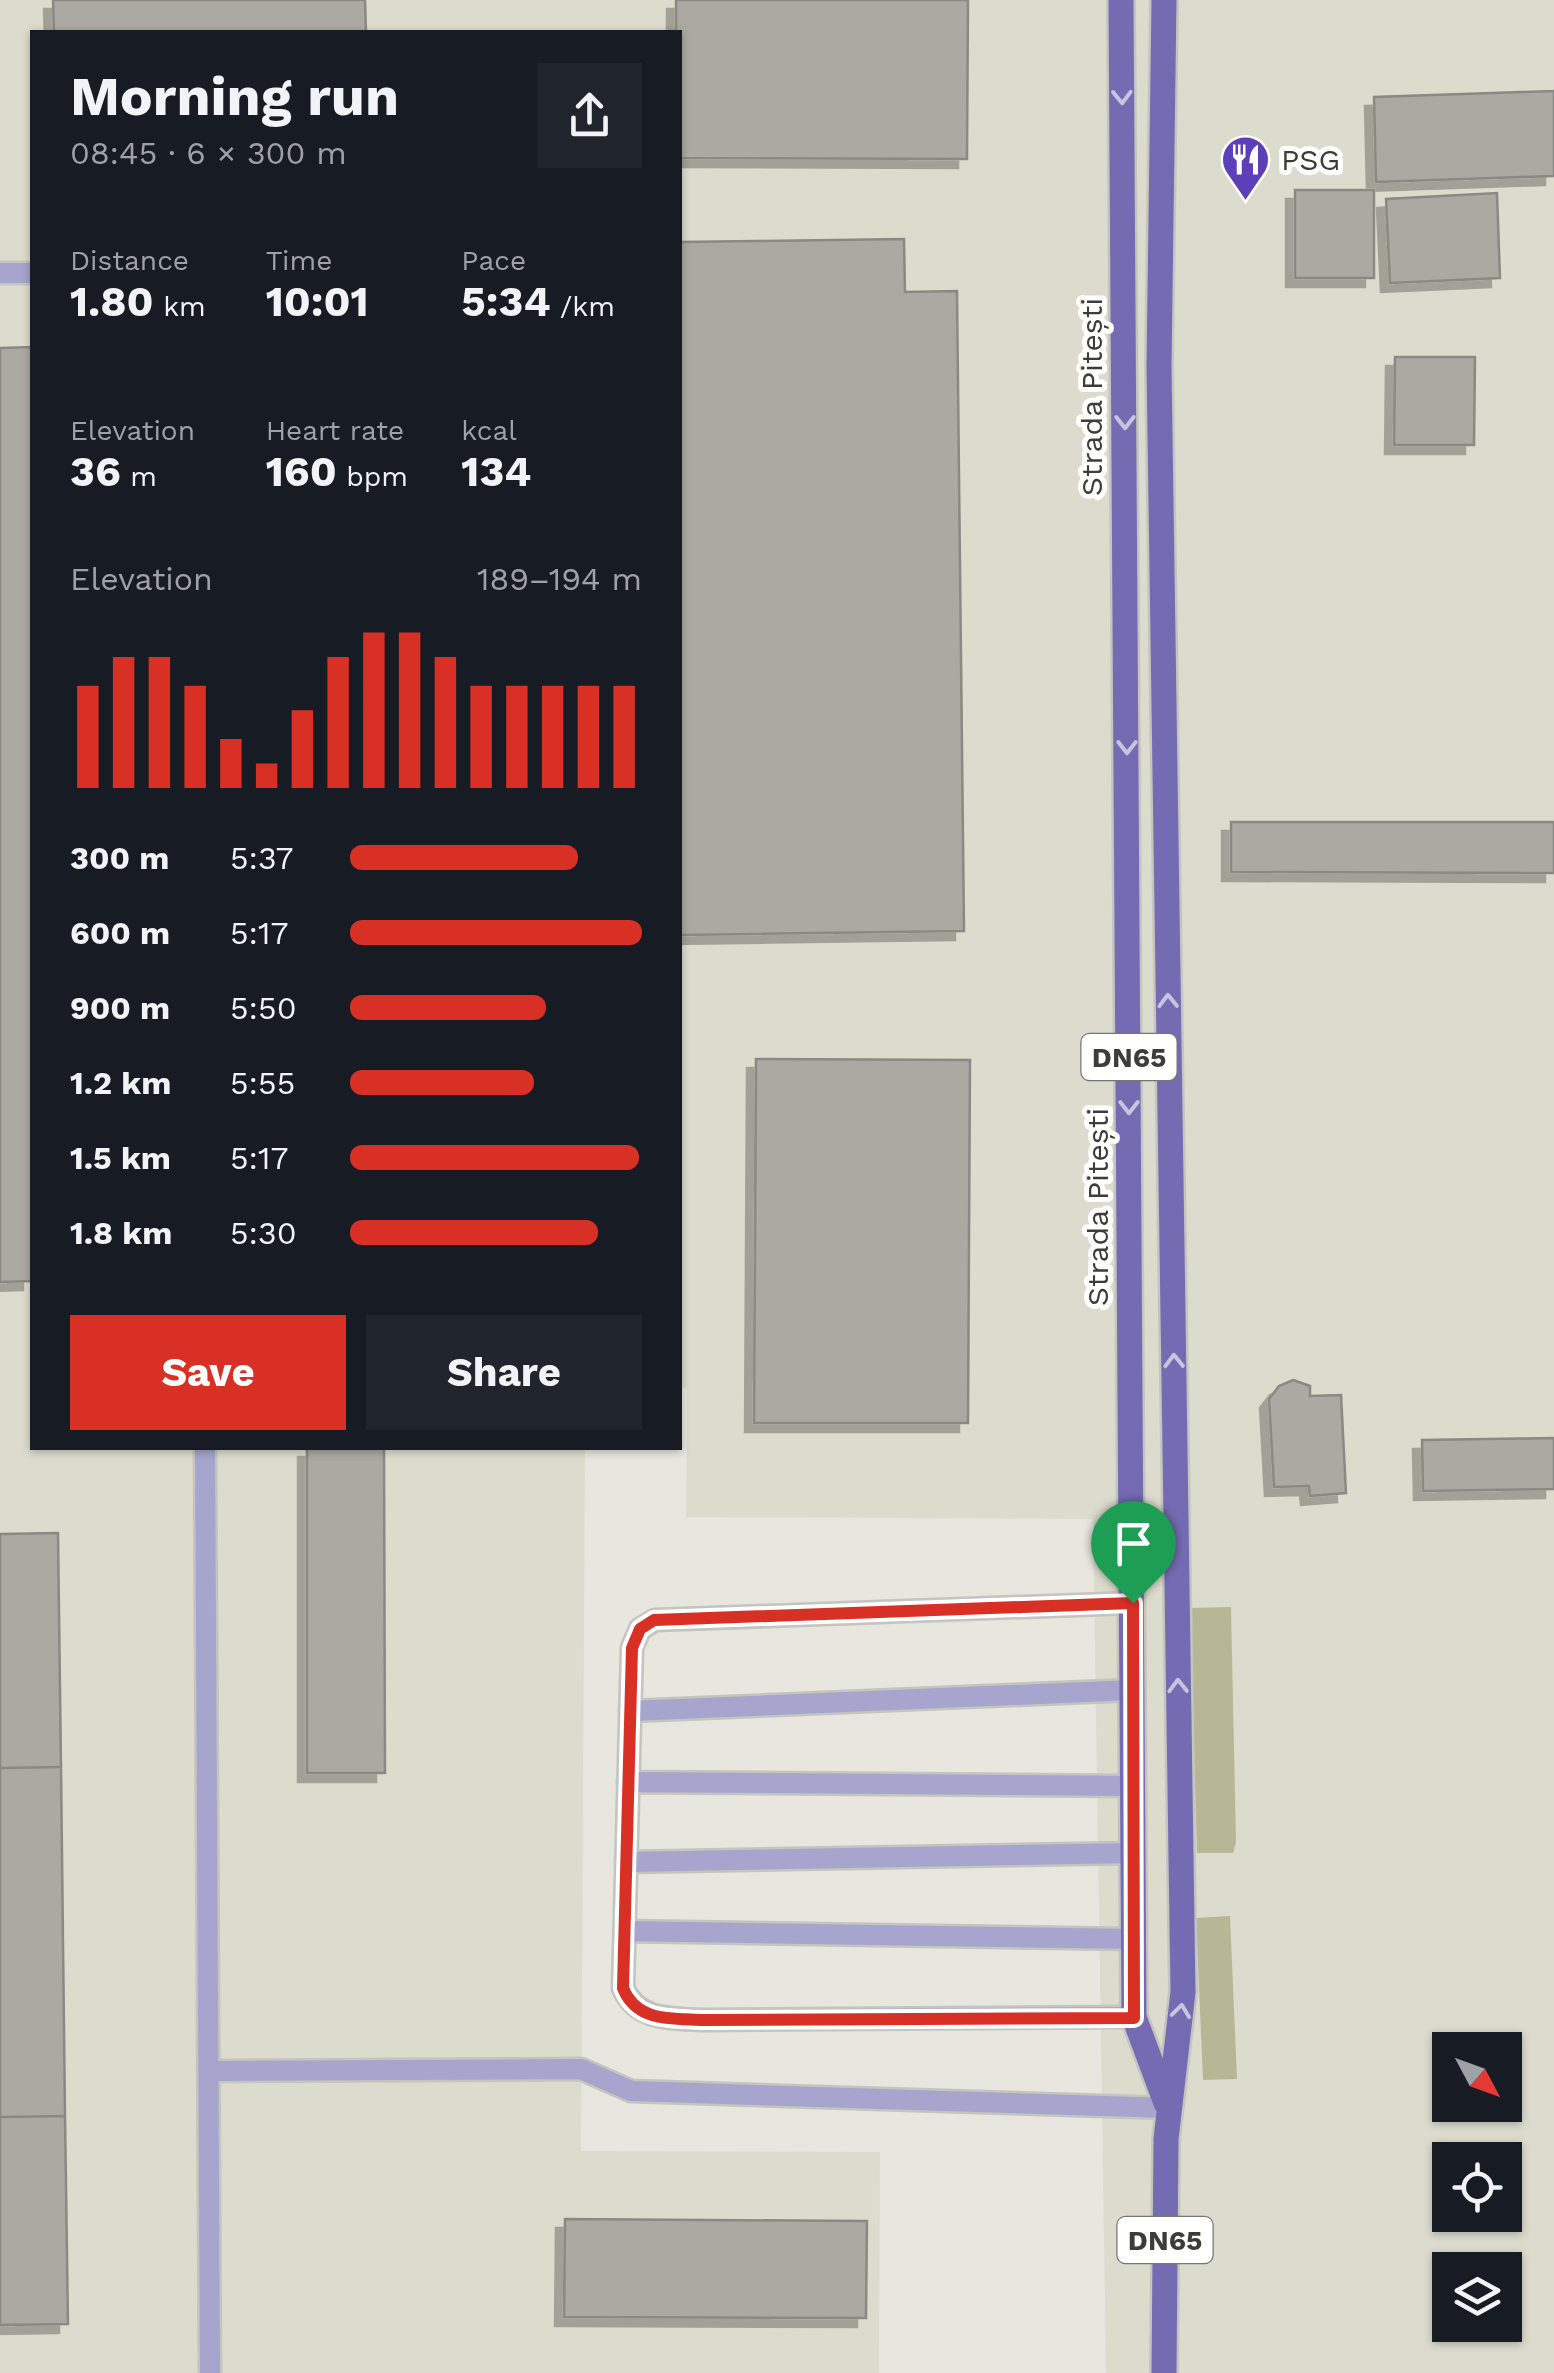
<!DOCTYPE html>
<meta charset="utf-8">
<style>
body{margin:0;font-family:"Work Sans",sans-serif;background:#20242c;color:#f1f3f6;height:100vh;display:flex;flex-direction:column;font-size:38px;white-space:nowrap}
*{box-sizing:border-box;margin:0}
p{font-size:32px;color:#9ea1a6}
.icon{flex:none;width:55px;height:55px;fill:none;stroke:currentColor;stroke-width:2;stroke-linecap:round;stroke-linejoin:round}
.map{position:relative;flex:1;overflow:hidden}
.details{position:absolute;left:30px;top:30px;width:652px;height:1420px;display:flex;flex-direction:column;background:#171b24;border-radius:0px;box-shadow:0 2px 8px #0004}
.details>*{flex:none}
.needle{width:65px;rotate:131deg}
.buttons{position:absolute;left:1432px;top:2032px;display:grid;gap:20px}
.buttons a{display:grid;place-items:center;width:90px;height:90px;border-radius:0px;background:#171b24;box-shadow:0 2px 8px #0004;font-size:50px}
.pin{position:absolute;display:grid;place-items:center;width:85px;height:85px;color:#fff;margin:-102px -42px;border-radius:50% 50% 50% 0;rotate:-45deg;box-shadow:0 0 10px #0007}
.pin .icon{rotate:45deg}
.round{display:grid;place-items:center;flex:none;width:105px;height:105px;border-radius:0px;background:#20242c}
.summary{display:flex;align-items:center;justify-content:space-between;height:170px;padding:0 40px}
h1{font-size:55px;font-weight:700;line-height:75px}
.figures{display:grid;grid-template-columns:repeat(3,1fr);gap:15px;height:170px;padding:10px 40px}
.figures div{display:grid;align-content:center}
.figures b{font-size:42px;font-weight:700}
.figures small{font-size:28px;font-weight:400}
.figures p{font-size:28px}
.chart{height:280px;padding:20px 40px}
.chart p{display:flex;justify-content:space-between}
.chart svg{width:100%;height:180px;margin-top:10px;stroke:#d93025;stroke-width:6}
.cta{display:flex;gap:20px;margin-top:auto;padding:20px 40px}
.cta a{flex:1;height:115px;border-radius:0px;background:#d93025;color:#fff;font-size:40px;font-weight:700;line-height:115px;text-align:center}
.cta a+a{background:#20242c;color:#f1f3f6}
ul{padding:0 40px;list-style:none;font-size:32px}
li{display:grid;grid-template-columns:160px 120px 1fr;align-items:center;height:75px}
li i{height:25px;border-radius:12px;background:#d93025}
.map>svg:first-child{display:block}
.built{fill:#dcdcce;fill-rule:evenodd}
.green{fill:#b8b795}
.building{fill:#aaaaa3;stroke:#8a8a84;stroke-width:2.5;filter:url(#shadow)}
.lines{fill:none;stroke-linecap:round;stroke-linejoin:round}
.service-casing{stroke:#c5c5bf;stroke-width:25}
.primary-casing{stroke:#c5c5bf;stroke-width:30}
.service{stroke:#a7a4cd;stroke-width:20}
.primary{stroke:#756bb3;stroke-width:25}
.oneway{stroke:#c8c4e0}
.route-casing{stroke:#fff;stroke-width:20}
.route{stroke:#d93025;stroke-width:12}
.labels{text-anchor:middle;stroke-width:10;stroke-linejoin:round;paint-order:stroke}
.shield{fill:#fffffe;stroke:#767675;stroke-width:2.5}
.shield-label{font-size:28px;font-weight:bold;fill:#3c3c3a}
.poi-label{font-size:30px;fill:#3c3c3a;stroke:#fffffe;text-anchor:start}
.street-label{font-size:30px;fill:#3c3c3a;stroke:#fffffe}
</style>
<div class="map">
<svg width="1554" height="2373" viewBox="0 0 1554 2373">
<defs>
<filter id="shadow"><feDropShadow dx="-9" dy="9" stdDeviation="0" flood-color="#0004"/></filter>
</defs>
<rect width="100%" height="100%" fill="#e7e7e0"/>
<!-- built -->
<path class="built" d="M 0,0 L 1554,0 L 1554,2373 L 1106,2373 L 1093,1519 L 686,1517 L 687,1388 L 680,1387 L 680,32 L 32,32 L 32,1448 L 585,1448 L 581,2151 L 880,2152 L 879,2373 L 0,2373 ZM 1450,2050 L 1505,2050 L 1505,2105 L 1450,2105 ZM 1450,2160 L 1505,2160 L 1505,2215 L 1450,2215 ZM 1450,2270 L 1505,2270 L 1505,2325 L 1450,2325 Z"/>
<!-- green -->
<path class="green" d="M 1231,1607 L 1236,1843 L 1233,1853 L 1197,1853 L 1190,1608 Z
M 1230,1916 L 1237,2079 L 1203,2080 L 1196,1918 Z"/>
<!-- building -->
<path class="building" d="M 53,0 L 365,0 L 366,32 L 54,32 Z
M 676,0 L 968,0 L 967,159 L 680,158 L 680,32 L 676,32 Z
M 1554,91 L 1554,176 L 1376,182 L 1374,97 Z
M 1295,190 L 1374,190 L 1374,278 L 1295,278 Z
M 1497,193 L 1500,278 L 1390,283 L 1386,199 Z
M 904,239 L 905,292 L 957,291 L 964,931 L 680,935 L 680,242 Z
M 32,347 L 32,1281 L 0,1282 L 0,348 Z
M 1395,357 L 1475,357 L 1474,445 L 1394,445 Z
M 1231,822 L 1554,822 L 1554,873 L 1231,872 Z
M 756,1059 L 970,1060 L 968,1423 L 754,1423 Z
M 1293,1380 L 1310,1386 L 1310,1396 L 1341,1395 L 1346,1493 L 1310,1496 L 1309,1486 L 1274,1487 L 1269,1399 L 1279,1386 Z
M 1554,1438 L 1554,1489 L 1423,1491 L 1422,1440 Z
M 307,1448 L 384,1448 L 385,1773 L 307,1773 Z
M 58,1533 L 61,1767 L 0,1768 L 0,1534 Z
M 61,1767 L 65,2116 L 0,2117 L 0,1768 Z
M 65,2116 L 68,2324 L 0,2325 L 0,2117 Z
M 565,2219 L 867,2221 L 866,2318 L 564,2317 Z"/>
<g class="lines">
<defs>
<path id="service" d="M 0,273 L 32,273
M 205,1448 L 210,2373
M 1133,1603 L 655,1620 L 640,1629 L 632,1648 L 623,1988 C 638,2022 673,2018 705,2020 L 1134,2017
M 630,1711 L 1133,1690
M 628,1782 L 1134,1786
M 626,1862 L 1135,1853
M 625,1931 L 1135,1939
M 208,2071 L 581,2069 L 631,2091 L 1168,2108"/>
<path id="primary" d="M 1121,0 L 1134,2017 L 1166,2103
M 1164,2373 L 1166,2139 L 1183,1992 L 1159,366 L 1164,0"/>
</defs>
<!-- service casing -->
<use href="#service" class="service-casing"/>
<!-- primary casing -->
<use href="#primary" class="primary-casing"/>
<!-- service -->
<use href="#service" class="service"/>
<!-- primary -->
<use href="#primary" class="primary"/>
</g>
<!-- one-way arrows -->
<defs><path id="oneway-chevron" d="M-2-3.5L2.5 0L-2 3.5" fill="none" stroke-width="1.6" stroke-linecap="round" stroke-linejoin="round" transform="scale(2.5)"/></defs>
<g class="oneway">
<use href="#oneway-chevron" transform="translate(1122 97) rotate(89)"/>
<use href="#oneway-chevron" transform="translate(1125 422) rotate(90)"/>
<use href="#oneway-chevron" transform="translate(1127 747) rotate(90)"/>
<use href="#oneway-chevron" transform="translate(1168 1001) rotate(-91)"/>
<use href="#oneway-chevron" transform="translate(1129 1107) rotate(90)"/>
<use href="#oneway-chevron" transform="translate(1174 1361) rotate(-91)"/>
<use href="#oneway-chevron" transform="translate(1178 1686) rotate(-91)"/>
<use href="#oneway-chevron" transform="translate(1181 2011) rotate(-83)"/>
</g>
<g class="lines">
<defs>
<path id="route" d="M 1133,1603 L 1134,2018 L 705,2020 C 673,2018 637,2023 623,1988 L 632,1648 L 640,1629 L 654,1620 Z"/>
</defs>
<!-- route casing -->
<use href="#route" class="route-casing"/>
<!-- route -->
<use href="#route" class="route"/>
</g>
<!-- icons -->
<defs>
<symbol id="restaurant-pin" viewBox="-11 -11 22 30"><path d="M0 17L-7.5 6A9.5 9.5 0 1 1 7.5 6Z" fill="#5d40b9" stroke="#fffffe"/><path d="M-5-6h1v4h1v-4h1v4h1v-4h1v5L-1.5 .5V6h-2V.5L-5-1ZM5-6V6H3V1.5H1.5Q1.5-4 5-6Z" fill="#fff"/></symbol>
</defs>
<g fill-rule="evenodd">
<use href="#restaurant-pin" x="1218" y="132" width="55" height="75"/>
</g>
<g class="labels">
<!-- shield labels -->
<g class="shield">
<rect x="1081.5" y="1034" width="95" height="46" rx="8"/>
<rect x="1117.5" y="2217" width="95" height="46" rx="8"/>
</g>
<g class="shield-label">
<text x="1129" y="1067">DN65</text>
<text x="1165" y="2250">DN65</text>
</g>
<!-- poi labels -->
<g class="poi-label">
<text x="1281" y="170">PSG</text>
</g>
<!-- street labels -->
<g class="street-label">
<text transform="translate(1092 397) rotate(-90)" y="10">Strada Pitești</text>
<text transform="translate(1098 1207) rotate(-90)" y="10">Strada Pitești</text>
</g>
</g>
</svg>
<div class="buttons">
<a><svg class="needle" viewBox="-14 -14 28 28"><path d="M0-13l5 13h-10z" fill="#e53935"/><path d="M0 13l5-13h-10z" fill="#9ea1a6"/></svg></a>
<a><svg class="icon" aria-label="locate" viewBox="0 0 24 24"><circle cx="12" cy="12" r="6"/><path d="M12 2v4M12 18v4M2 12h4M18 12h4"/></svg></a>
<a><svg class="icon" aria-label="layers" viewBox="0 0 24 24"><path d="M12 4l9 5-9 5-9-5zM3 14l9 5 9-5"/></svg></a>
</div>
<div class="pin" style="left:1133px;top:1603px;background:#1e9e55"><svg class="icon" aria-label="arrive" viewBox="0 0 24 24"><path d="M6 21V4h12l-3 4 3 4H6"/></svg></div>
<section class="details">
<div class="summary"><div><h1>Morning run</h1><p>08:45 · 6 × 300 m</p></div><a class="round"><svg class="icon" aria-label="share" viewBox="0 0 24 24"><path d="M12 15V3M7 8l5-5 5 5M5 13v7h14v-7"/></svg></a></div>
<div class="figures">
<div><p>Distance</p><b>1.80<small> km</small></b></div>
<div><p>Time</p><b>10:01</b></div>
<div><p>Pace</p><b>5:34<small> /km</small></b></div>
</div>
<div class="figures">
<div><p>Elevation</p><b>36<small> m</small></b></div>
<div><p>Heart rate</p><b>160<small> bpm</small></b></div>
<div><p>kcal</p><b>134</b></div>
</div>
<div class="chart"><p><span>Elevation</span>189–194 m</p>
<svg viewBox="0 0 160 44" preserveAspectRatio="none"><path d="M5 44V19M15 44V12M25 44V12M35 44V19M45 44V32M55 44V38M65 44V25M75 44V12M85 44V6M95 44V6M105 44V12M115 44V19M125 44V19M135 44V19M145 44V19M155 44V19"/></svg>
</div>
<ul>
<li><b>300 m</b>5:37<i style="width:78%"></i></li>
<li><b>600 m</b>5:17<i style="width:100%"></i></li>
<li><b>900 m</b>5:50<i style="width:67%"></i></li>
<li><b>1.2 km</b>5:55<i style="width:63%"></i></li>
<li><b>1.5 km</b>5:17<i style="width:99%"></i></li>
<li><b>1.8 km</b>5:30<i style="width:85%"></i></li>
</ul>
<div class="cta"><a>Save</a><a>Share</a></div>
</section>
</div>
